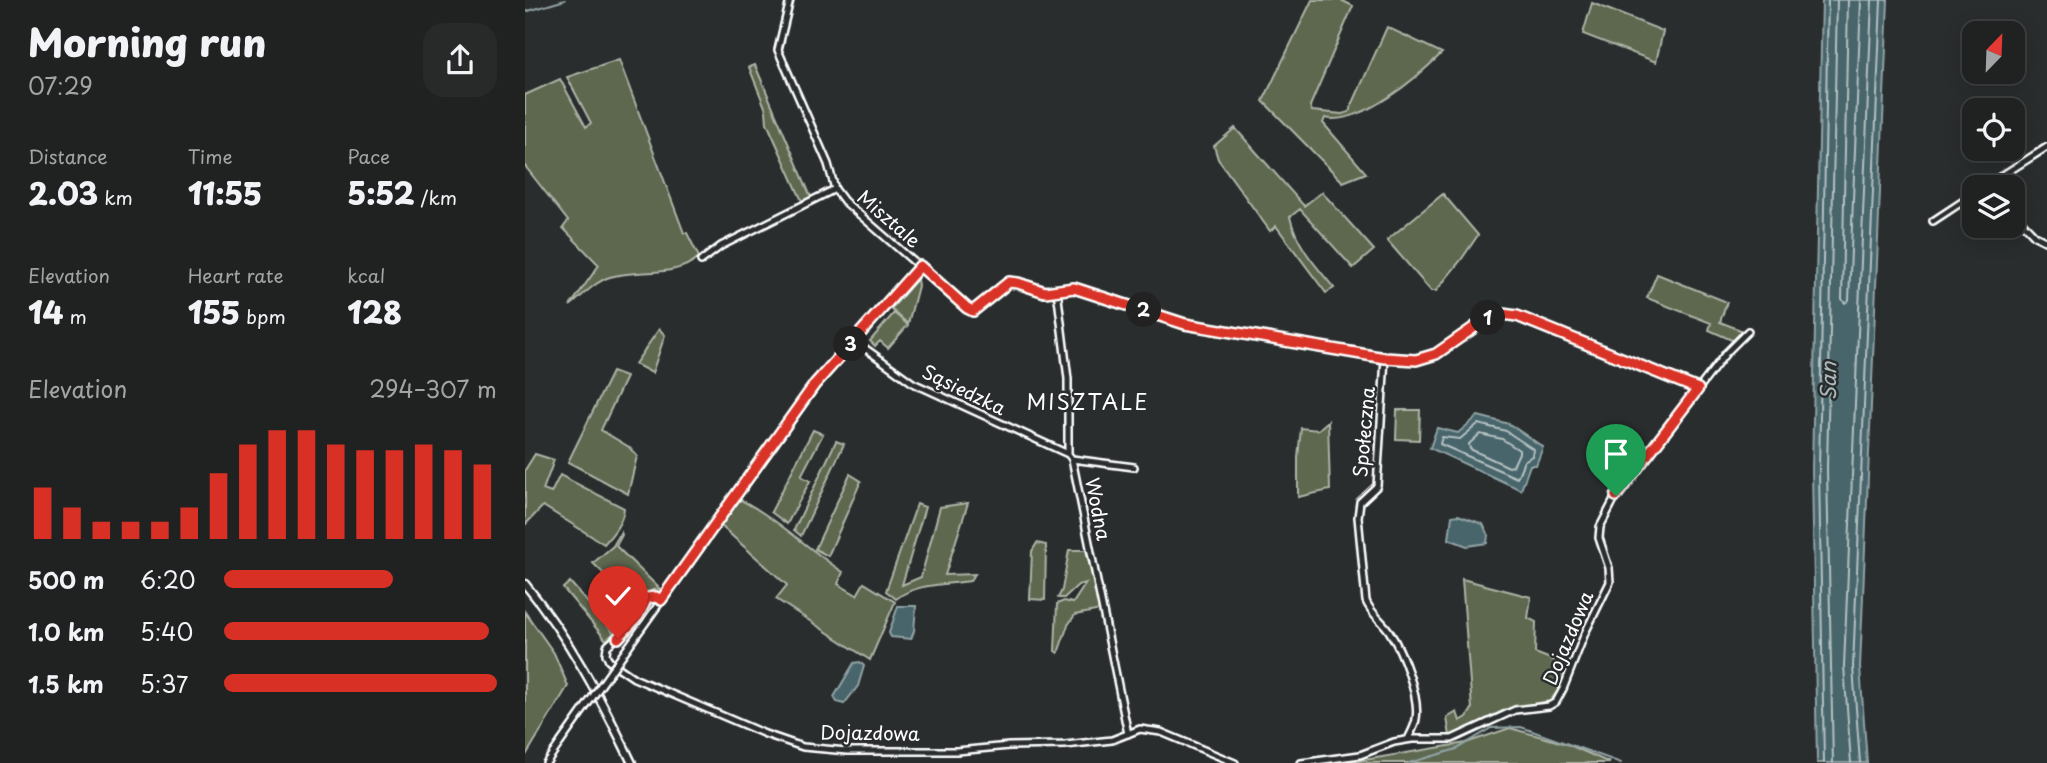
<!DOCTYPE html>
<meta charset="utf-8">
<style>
body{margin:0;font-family:"Playpen Sans",sans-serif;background:#282a2a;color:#f1f3f6;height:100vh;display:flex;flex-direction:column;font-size:26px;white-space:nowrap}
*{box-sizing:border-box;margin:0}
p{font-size:23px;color:#a2a4a5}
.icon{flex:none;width:38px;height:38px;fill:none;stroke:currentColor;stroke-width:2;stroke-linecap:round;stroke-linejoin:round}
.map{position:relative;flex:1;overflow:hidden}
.drawer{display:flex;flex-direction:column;background:#202222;width:525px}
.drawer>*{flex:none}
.needle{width:46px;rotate:23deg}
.controls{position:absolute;left:1437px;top:21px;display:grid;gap:14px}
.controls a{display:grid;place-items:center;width:63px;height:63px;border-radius:14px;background:#202222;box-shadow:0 4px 18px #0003,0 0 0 2px #3d3f40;font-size:35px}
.pin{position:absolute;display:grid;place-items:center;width:60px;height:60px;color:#fff;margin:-72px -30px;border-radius:50% 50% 50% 0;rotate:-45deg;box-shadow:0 0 7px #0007}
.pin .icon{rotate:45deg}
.km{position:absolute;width:35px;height:35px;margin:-18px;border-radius:50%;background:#222;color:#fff;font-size:19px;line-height:35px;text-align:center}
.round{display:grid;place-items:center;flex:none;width:74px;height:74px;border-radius:21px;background:#282a2a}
.headline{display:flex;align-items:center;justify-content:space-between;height:119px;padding:0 28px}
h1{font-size:38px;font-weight:800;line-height:52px}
.figures{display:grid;grid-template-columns:repeat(3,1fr);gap:10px;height:119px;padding:7px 28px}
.figures div{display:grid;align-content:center}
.figures b{font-size:30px;font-weight:800}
.figures small{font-size:19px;font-weight:400}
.figures p{font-size:19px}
.chart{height:196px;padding:14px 28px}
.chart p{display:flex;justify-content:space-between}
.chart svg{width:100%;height:126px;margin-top:7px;stroke:#d93025;stroke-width:6}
ul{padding:0 28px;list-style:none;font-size:23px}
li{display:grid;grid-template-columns:112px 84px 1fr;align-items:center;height:52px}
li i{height:18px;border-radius:9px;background:#d93025}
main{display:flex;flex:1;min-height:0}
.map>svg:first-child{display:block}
.green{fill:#5d684f;stroke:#aeb4a7;stroke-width:2}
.water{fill:#47656a;stroke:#91a3a6;stroke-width:2}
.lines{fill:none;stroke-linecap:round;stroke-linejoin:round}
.shore{stroke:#b5c1c3;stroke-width:2}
.stream{stroke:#91a3a6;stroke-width:2}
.minor-casing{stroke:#fff;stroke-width:10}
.major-casing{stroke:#fff;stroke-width:11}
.minor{stroke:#2a2d2e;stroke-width:5}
.major{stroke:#2a2d2e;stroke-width:6}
.minor-bridge-casing{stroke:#fff;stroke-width:10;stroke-linecap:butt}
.minor-bridge{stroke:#2a2d2e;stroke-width:5}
.route-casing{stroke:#fff;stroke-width:14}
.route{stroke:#d93025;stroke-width:9}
.labels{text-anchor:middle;stroke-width:5;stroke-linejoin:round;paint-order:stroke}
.street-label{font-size:19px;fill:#fff;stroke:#2a2d2e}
.water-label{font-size:21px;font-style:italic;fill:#acbabc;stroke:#2a2d2e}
.neighbourhood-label{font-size:21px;letter-spacing:2px;fill:#fff;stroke:#2a2d2e}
</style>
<main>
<section class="drawer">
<div class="headline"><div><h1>Morning run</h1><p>07:29</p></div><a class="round"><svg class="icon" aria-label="share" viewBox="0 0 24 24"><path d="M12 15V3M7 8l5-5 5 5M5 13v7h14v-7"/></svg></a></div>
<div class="figures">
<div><p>Distance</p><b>2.03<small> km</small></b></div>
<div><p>Time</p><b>11:55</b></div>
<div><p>Pace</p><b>5:52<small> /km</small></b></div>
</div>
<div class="figures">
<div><p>Elevation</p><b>14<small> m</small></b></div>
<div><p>Heart rate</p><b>155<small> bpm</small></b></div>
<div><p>kcal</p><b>128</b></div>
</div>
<div class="chart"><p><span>Elevation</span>294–307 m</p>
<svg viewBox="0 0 160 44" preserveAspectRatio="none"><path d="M5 44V26M15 44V33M25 44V38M35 44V38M45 44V38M55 44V33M65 44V21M75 44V11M85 44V6M95 44V6M105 44V11M115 44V13M125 44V13M135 44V11M145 44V13M155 44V18"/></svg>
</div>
<ul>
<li><b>500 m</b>6:20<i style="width:62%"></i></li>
<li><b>1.0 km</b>5:40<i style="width:97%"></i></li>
<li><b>1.5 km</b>5:37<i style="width:100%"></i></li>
</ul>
</section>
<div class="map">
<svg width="1522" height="763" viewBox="0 0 1522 763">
<rect width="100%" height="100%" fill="#2a2d2e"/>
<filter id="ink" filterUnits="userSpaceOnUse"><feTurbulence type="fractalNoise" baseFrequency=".0143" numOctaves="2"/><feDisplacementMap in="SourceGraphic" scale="14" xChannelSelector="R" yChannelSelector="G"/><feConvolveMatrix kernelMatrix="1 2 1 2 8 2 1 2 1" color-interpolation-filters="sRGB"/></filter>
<g filter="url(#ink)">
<!-- green -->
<path class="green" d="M 787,0 L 816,0 L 828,6 L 785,106 L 787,111 L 817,114 L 824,112 L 862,27 L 917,53 C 893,77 836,126 800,118 L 798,123 L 841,173 L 818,182 L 738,101 Z
M 1067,3 L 1138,31 L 1131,62 L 1058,34 Z
M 94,60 L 159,233 L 162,233 L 174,257 C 149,279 115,268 85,277 C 71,281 56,297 45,306 L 74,265 L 38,228 L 43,221 L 0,166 L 0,95 L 35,79 L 61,127 L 66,123 L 42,77 Z
M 230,65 L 286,197 L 277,201 L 242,123 L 241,110 L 224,67 Z
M 710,128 L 779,206 L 797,192 L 849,250 L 828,268 L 775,209 L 765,217 C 772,246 791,266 809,288 L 801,293 L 751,226 L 745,231 L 693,159 L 689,146 Z
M 918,194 L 953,235 L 936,260 L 911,291 L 906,291 L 862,240 Z
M 1132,274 L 1202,302 L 1195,322 L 1218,331 L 1209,341 L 1184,330 L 1186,323 L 1122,298 Z
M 392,279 L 393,286 L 383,324 L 366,309 Z
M 369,313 L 383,325 L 363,348 L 355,341 L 350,346 L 345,341 Z
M 134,329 L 140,335 L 127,373 L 110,364 Z
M 87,372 L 101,377 L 76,430 L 104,447 L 112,456 L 103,494 L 43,462 Z
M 872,410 L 895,410 L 894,440 L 871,439 Z
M 803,421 L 805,490 L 773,497 L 773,457 L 776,428 L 793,430 Z
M 288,430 L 298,434 L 276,476 L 285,481 L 262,524 L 246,512 Z
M 311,441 L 319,444 L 276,536 L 269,530 Z
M 10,454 L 29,460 L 18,490 L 26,493 L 35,475 L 99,508 C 98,522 88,534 79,544 L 18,506 L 0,525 L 0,470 Z
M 325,474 L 336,481 L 303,556 L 290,549 Z
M 214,499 C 252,518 283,549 318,572 L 313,584 L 332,595 L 339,583 L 370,602 L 345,660 L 251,599 L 262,585 L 195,525 Z
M 443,503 L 420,575 L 450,574 L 445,581 C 421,585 391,583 371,599 L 361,591 L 392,504 L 400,507 L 377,585 L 396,577 L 415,507 Z
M 96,532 L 97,535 L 91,546 L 135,589 L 128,590 L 109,604 L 68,563 L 88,546 Z
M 512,543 L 521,545 L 520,600 L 505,599 L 507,551 Z
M 544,550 L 561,550 L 576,610 L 550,615 L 543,625 L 533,653 L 530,651 L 532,604 L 539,601 L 548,603 L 561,583 L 553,585 L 539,598 L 533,598 L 537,590 Z
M 937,579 L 1006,597 L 1003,618 L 1011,622 L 1010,653 L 1044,666 L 1036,686 L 1025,701 L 982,709 L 925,736 L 922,718 L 932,712 L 935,721 L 942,717 L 947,709 Z
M 45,582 L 89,633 L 81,640 L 38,588 Z
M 0,612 L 29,653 L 43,686 L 0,757 Z
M 985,728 L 1042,744 L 1085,763 L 821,763 L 941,743 Z"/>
<!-- water -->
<path class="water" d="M 1297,0 L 1363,0 L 1335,667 L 1342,763 L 1292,763 L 1287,469 Z
M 953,416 L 984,424 L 1018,447 L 1011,465 L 1005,465 L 996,490 L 905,448 L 912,428 L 933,433 Z
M 933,515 L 958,524 L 963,535 L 962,543 L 942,546 L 924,539 L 927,516 Z
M 373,606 L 391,606 L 389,631 L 386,639 L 366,637 L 364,633 Z
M 335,662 L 339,666 L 333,686 L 319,704 L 312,702 L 309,697 L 329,663 Z"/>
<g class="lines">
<!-- shore -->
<path class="shore" d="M 1323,0 L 1317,299 L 1320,303 L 1324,300 L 1336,0
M 953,424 L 981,431 L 1008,449 L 1007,456 L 999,461 L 992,478 L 915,444 L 917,437 L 935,439 Z
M 955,434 L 977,439 L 994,450 L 994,453 L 988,466 L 984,467 L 945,449 L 944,444 Z
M 1299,763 L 1294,469 L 1303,0
M 1308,763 L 1302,469 L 1312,0
M 1326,763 L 1319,666 L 1347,0
M 1335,763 L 1328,667 L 1356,0"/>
<!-- stream -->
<path class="stream" d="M 0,12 L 40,0
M 884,763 L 932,749 L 966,728 L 996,727 L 1096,763"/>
<defs>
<path id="minor" d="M 265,0 L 253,50 L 303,164 L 310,189 L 319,201 L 442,308 L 448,311 L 484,282 L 493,283 L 520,292 L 549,288 L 660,324 L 860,358 L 891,360 L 911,354 L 970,313 L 992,316 L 1173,389
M 1459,187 L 1522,147
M 1488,213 L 1510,236 L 1522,242
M 1408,221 L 1449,194
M 176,261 L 196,246 L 310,189
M 529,290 L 533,298 L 543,379 L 543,454 L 547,459 L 603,734
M 330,341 L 388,383 L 543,454
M 860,358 L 852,486 L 835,502 L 833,517 L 841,601 C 846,614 857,620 864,631 C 877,651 895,696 891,719 C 890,726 886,733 883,739
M 547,459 L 609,467
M 136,600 L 131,597 L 122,598 L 105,626 L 82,646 L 81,654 L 84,661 L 109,678 L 240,734 L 278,747 L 322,751 L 432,751 L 484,746 L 540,745 L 587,740 L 615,729 L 636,732 L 710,763
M 103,647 L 291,384 L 395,266
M 21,763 L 35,743
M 776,763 L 835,755 L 869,742 L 887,739 L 927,739 L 990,710 L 1024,706 L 1031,702 L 1038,689 L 1060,633 L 1085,582 L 1084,568 L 1074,538 L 1075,527 L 1091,496 L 1201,353 L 1223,331"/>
<path id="major" d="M 0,584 C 45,639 76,699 107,763"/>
</defs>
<!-- minor casing -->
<use href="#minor" class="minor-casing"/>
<!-- major casing -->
<use href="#major" class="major-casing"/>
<!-- minor -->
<use href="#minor" class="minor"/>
<!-- major -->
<use href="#major" class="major"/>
<defs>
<path id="minor-bridge" d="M 35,743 L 103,647"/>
</defs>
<!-- minor-bridge casing -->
<use href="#minor-bridge" class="minor-bridge-casing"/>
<!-- minor-bridge -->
<use href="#minor-bridge" class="minor-bridge"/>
</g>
</g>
<g class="lines" filter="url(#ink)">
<defs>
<path id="route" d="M 93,638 L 113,616 L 122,598 L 131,597 L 136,600 L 290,384 L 395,266 L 442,308 L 448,311 L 484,282 L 493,283 L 520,292 L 549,288 L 660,324 L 860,358 L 891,360 L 911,354 L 970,313 L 992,316 L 1173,389 L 1091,496"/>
</defs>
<!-- route casing -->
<use href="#route" class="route-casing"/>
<!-- route -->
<use href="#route" class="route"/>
</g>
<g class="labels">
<!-- street labels -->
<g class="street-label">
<text transform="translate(364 219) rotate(41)" y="7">Misztale</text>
<text transform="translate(439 390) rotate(26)" y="7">Sąsiedzka</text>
<text transform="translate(839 432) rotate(-85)" y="7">Społeczna</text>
<text transform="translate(573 509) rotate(79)" y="7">Wodna</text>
<text transform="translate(1043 638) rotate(-67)" y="7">Dojazdowa</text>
<text transform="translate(345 733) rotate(1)" y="7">Dojazdowa</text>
</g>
<!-- water labels -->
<g class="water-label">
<text transform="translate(1304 381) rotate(-89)" y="7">San</text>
</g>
<!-- neighbourhood labels -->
<g class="neighbourhood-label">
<text x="563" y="410">MISZTALE</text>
</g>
</g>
</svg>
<div class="controls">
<a><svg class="needle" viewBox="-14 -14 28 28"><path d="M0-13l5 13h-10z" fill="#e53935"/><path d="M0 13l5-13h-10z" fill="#a2a4a5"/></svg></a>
<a><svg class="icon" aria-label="locate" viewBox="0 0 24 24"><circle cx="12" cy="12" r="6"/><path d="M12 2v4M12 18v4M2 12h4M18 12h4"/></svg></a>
<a><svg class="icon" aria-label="layers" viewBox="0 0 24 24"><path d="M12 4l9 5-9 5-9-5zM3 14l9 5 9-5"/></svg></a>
</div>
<div class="pin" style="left:1091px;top:496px;background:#1e9e55"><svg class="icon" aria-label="arrive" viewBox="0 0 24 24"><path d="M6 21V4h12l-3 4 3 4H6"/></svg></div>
<div class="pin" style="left:93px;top:638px;background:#d93025"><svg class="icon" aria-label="check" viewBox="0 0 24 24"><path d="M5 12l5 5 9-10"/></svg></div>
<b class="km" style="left:963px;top:318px">1</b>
<b class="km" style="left:619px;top:310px">2</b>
<b class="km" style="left:326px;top:344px">3</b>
</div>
</main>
